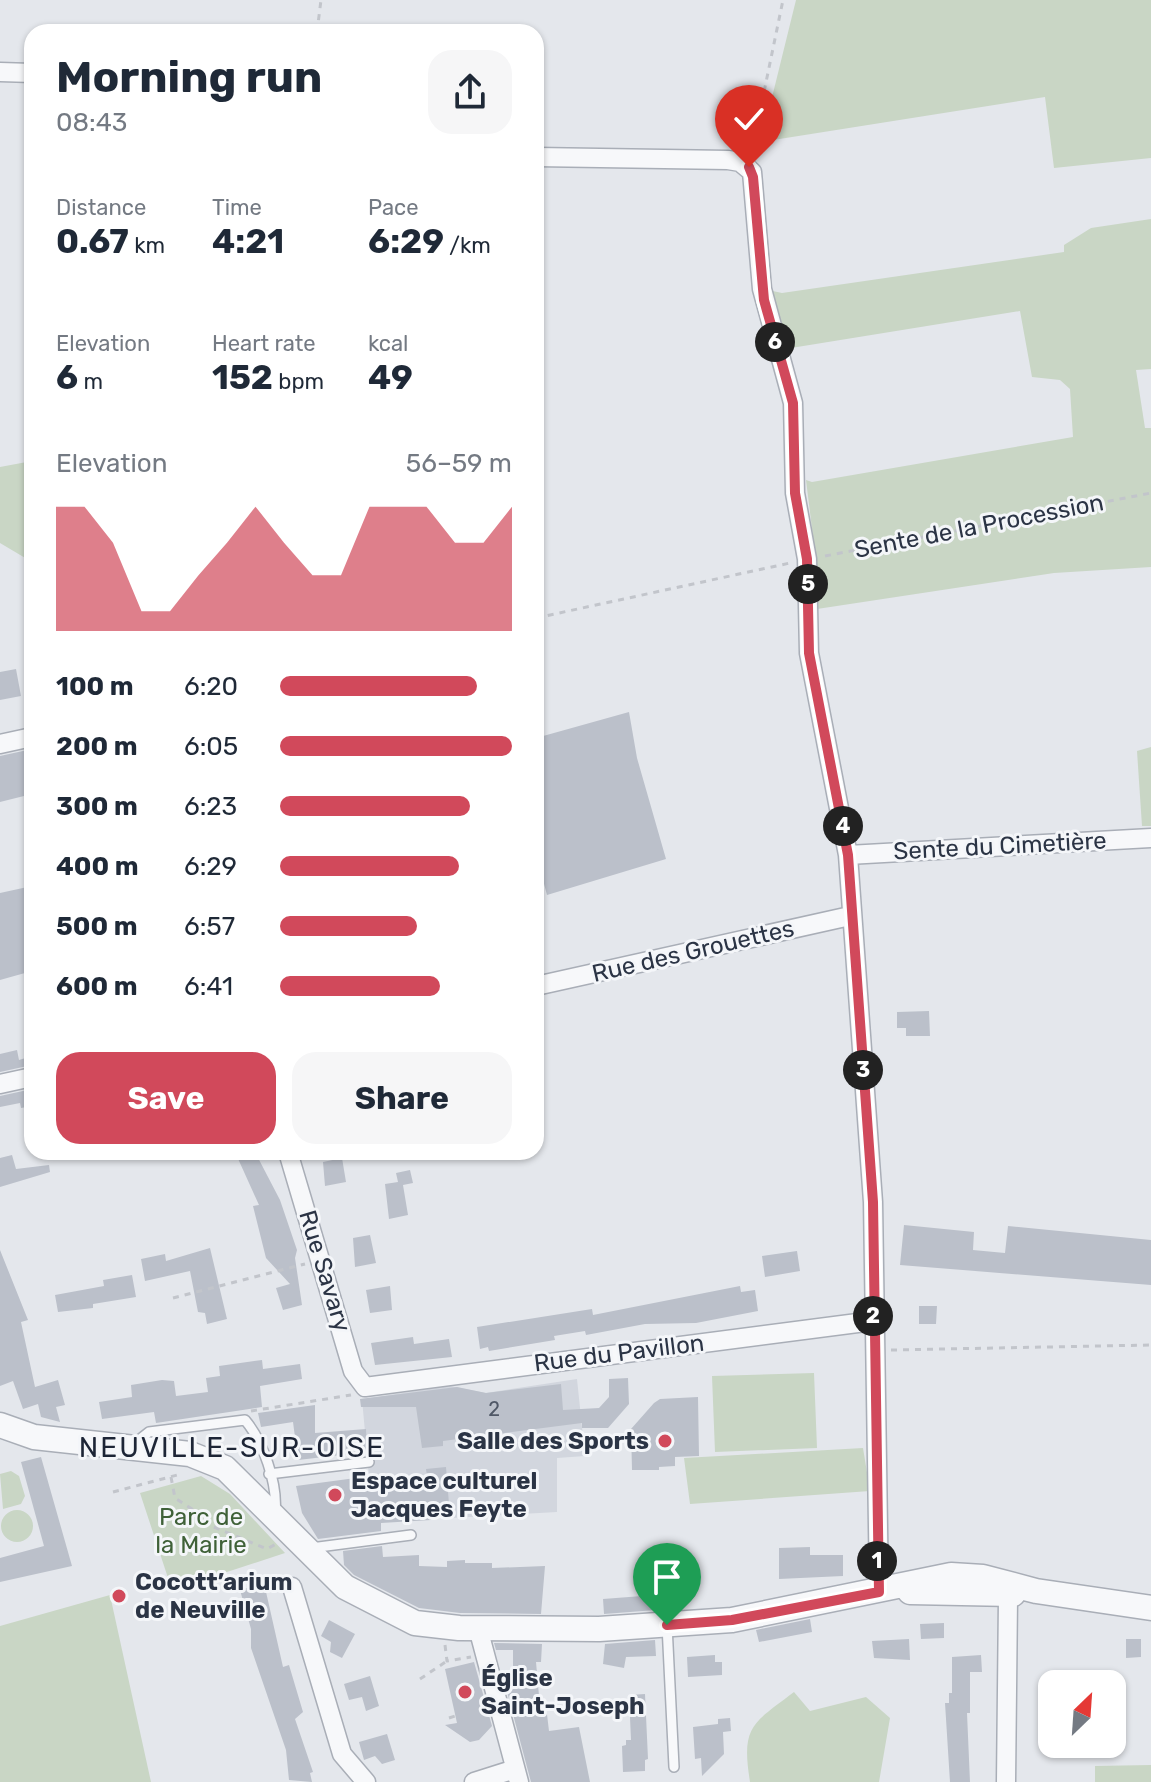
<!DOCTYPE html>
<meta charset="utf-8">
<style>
body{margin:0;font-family:Rubik,sans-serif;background:#f6f6f7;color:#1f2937;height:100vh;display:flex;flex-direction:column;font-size:30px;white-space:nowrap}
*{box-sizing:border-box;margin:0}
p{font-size:26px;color:#747a83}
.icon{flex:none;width:44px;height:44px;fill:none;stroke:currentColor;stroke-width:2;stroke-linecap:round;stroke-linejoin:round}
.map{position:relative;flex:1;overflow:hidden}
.side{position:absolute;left:24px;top:24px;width:520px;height:1136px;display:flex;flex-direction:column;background:#fff;border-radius:24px;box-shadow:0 2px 6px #0004}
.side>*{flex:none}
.needle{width:52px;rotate:25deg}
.buttons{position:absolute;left:1038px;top:1670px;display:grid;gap:16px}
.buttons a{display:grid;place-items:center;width:88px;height:88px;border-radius:16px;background:#fff;box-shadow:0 2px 6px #0004;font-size:40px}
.pin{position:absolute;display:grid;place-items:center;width:68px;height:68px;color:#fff;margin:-82px -34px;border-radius:50% 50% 50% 0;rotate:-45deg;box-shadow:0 0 8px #0007}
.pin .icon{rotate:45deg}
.km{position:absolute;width:40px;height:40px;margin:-20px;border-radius:50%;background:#222;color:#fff;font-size:22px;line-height:40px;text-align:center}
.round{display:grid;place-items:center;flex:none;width:84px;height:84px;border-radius:24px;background:#f6f6f7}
.summary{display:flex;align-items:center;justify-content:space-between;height:136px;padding:0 32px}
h1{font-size:44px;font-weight:700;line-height:60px}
.metrics{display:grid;grid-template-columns:repeat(3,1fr);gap:12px;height:136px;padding:8px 32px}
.metrics div{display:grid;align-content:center}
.metrics b{font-size:34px;font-weight:700}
.metrics small{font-size:22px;font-weight:400}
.metrics p{font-size:22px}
.chart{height:224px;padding:16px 32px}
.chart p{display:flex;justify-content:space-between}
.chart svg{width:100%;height:144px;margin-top:8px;fill:#d1495b;opacity:.7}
.cta{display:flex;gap:16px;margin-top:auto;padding:16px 32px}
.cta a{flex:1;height:92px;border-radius:24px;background:#d1495b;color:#fff;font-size:32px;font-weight:700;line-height:92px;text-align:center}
.cta a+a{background:#f6f6f7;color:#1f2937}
ul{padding:0 32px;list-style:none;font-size:26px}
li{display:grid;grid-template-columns:128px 96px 1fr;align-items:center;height:60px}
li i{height:20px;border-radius:10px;background:#d1495b}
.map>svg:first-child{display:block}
.built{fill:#d2d6de}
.green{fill:#c9d6c5}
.building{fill:#bbc0ca}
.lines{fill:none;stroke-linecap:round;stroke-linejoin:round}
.service-casing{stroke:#a9aeb7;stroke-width:12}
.minor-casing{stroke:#a9aeb7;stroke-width:21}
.tertiary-casing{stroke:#a9aeb7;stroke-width:27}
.path{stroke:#c2c5cb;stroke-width:3;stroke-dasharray:6 6;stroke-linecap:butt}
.service{stroke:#f7f8fa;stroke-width:9}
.minor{stroke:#f7f8fa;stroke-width:18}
.tertiary{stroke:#f7f8fa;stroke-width:24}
.route-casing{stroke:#fff;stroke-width:16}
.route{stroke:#d1495b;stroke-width:10}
.poi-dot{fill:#d1495b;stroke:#f4f6f9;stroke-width:3}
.labels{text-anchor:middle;stroke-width:6;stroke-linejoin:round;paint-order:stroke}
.number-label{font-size:20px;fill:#4f5766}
.street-label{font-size:24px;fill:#2b3445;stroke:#f4f6f9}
.poi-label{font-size:24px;font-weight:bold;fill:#2b3445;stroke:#f4f6f9;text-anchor:start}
.park-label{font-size:24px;fill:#3f6138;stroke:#f4f6f9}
.quarter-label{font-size:28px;letter-spacing:2px;fill:#1d2536;stroke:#f4f6f9}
</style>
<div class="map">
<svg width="1151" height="1782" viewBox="0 0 1151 1782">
<rect width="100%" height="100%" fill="#e4e7ec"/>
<!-- built -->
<path class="built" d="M 577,1379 L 585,1456 L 557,1458 L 557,1512 L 452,1518 L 430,1505 L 412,1485 L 380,1489 L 378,1475 L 369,1476 L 362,1399 L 450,1386 L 486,1393 Z"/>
<!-- green -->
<path class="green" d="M 796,0 L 1151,0 L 1151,158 L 1054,168 L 1045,97 L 761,142 Z
M 1151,219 L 1151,369 L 1136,370 L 1145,428 L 1151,428 L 1151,567 L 1054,573 L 817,609 L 818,577 L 806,480 L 812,482 L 1073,437 L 1070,389 L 1060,380 L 1032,377 L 1020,311 L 791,348 L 784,344 L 768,290 L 782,293 L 1064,252 L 1064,245 L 1091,228 Z
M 32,461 L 32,562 L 0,543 L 0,467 Z
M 1151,747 L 1151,826 L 1142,826 L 1137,751 Z
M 814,1373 L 817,1448 L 715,1452 L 712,1376 Z
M 863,1448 L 870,1491 L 690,1504 L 684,1458 Z
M 11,1471 L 19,1476 L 25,1496 L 21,1504 L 3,1509 L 0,1474 Z
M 201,1476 L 230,1494 L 285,1553 L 172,1590 L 140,1493 Z
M1 1526a16 16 0 1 1 32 0a16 16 0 1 1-32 0Z
M 110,1595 L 151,1782 L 0,1782 L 0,1626 Z
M 794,1692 L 810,1711 L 866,1697 L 890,1718 L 879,1782 L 750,1782 C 741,1726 752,1724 794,1692 Z
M 1151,1765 L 1151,1782 L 1095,1782 L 1095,1766 Z"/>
<!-- building -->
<path class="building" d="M 16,669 L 21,696 L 0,700 L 0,672 Z
M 629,712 L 637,758 L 666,859 L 547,895 L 536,854 L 536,738 Z
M 32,749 L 32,794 L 0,802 L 0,756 Z
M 32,886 L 32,971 L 0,980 L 0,893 Z
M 929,1011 L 930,1036 L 906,1036 L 906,1028 L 897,1028 L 897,1012 Z
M 17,1050 L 19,1060 L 32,1056 L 32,1065 L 0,1072 L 0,1054 Z
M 32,1089 L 32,1106 L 21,1108 L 20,1103 L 0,1107 L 0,1096 Z
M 235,1152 L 255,1152 L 280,1200 L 297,1250 L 295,1258 L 302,1305 L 283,1310 L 276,1288 L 290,1284 L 266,1258 L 253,1206 L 259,1205 Z
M 12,1155 L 16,1169 L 49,1165 L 50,1172 L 0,1187 L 0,1158 Z
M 342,1158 L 346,1182 L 325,1186 L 323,1162 Z
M 410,1170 L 413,1183 L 403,1185 L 408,1215 L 389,1219 L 385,1184 L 398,1182 L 396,1173 Z
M 904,1225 L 974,1232 L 973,1250 L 1005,1253 L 1008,1226 L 1151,1240 L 1151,1285 L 900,1265 Z
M 370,1235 L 376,1263 L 355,1267 L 353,1238 Z
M 210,1248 L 227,1319 L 207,1324 L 205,1313 L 198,1312 L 190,1271 L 145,1281 L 141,1259 L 165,1254 L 166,1261 Z
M 0,1250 L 28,1320 L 21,1322 L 35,1387 L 58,1380 L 65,1405 L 56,1407 L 60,1422 L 41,1417 L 38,1404 L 23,1409 L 13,1381 L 0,1386 Z
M 797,1251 L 800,1271 L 765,1277 L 762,1256 Z
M 132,1275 L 136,1297 L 93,1304 L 93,1308 L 58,1312 L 55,1295 L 104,1286 L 103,1280 Z
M 390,1286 L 392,1310 L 370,1313 L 366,1290 Z
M 740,1286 L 741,1292 L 755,1290 L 758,1311 L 696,1323 L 645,1324 L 586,1335 L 585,1331 L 554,1336 L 555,1340 L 489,1351 L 488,1347 L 480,1349 L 477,1327 L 592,1309 L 593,1315 Z
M 919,1306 L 937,1306 L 936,1324 L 919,1324 Z
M 413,1337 L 414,1344 L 449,1339 L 452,1357 L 375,1365 L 371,1343 Z
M 262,1360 L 263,1369 L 300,1364 L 302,1379 L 260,1386 L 262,1407 L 156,1423 L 154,1412 L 102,1419 L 99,1402 L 132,1397 L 131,1385 L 162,1380 L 174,1381 L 176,1396 L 208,1392 L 206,1378 L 220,1376 L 219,1366 Z
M 628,1378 L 629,1404 L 608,1428 L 582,1428 L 582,1423 L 443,1441 L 443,1446 L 422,1448 L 416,1407 L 361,1407 L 360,1399 L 457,1387 L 486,1393 L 561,1384 L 563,1410 L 599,1408 L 609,1397 L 609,1379 Z
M 698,1397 L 699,1456 L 675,1457 L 675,1466 L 659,1467 L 659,1470 L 632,1470 L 631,1429 L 654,1403 L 660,1399 Z
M 315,1405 L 315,1433 L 366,1429 L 367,1452 L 298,1460 L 293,1422 L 261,1427 L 258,1413 Z
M 41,1457 L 72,1566 L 0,1582 L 0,1558 L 44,1546 L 21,1462 Z
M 446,1467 L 449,1504 L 430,1505 L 431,1520 L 381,1523 L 381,1531 L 318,1539 L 302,1513 L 296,1486 L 378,1475 L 380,1489 L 428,1483 L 426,1469 Z
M 382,1546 L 383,1557 L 419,1555 L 419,1566 L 447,1567 L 447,1561 L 465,1560 L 465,1563 L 492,1563 L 492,1568 L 545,1566 L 541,1614 L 460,1613 L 419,1608 L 354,1575 L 344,1565 L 343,1551 Z
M 810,1547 L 810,1555 L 843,1555 L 843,1576 L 779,1579 L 779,1548 Z
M 264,1583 L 283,1667 L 289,1665 L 303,1712 L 295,1719 L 313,1772 L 310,1773 L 312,1782 L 289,1780 L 286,1750 L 251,1648 L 251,1629 L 240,1590 Z
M 668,1594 L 669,1609 L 604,1614 L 603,1599 Z
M 810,1619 L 812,1632 L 759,1642 L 756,1630 Z
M 329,1620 L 355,1634 L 342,1658 L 330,1652 L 331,1642 L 321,1636 Z
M 944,1623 L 944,1638 L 921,1639 L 920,1624 Z
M 909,1639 L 910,1660 L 874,1658 L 872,1641 Z
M 1126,1639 L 1141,1639 L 1141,1657 L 1126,1658 Z
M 655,1640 L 656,1656 L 626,1657 L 624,1668 L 603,1664 L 605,1644 Z
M 494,1643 L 542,1644 L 541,1662 L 536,1662 L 540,1707 L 546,1706 L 549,1731 L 579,1727 L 590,1782 L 531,1782 L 506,1688 L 513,1687 L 513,1650 L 496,1650 Z
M 715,1655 L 715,1662 L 722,1662 L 722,1675 L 688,1677 L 687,1657 Z
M 981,1655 L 982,1672 L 970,1672 L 970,1713 L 967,1713 L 970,1782 L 950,1782 L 945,1703 L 949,1703 L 949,1693 L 952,1693 L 952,1657 Z
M 474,1662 L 492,1726 L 479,1740 L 470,1742 L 445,1725 L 457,1723 L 445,1669 Z
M 370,1676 L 379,1706 L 366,1711 L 362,1697 L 349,1700 L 344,1684 Z
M 645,1694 L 648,1759 L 645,1760 L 645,1771 L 623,1772 L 622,1746 L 626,1745 L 626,1740 L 631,1740 L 629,1695 Z
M 730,1718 L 731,1731 L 723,1732 L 724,1754 L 702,1776 L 701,1758 L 695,1759 L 693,1727 L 718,1724 L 718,1719 Z
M 387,1734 L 395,1760 L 382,1764 L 375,1756 L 364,1760 L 359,1742 Z"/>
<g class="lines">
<defs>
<path id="service" d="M 135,1443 L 149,1432 L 245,1420 C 263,1441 278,1484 275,1512
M 269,1474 L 369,1462
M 311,1548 L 411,1535
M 667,1625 L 674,1767"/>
<path id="minor" d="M 0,72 L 32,73
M 536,157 L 728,160 L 740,162 L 752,172 L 762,289 L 793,403 L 795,493 L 807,559 L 809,653 L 848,855 L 873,1202 L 879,1592
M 0,744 L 32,737
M 848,855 L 1151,838
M 536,986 L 850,916
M 0,1084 L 32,1077
M 288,1152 L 353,1371 L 365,1387 L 873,1321
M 1004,1582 L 1008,1598 L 1006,1782
M 292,1587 L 342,1754 L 366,1782
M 478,1628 L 519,1782
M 474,1782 L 515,1769"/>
<path id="tertiary" d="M 0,1425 L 34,1437 L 190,1454 L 225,1468 L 345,1587 L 415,1623 L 459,1628 L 599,1629 L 732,1620 L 951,1575 L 983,1577 L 1036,1591 L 1151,1608
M 910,1592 L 1013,1594"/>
</defs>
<!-- service casing -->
<use href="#service" class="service-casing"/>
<!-- minor casing -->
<use href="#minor" class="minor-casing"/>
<!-- tertiary casing -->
<use href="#tertiary" class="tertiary-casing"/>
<!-- path -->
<path class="path" d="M 317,32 L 321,0
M 752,150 L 783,0
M 825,556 L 1151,493
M 536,618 L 790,563
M 173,1298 L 305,1264
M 891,1350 L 1151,1345
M 251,1411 L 351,1395
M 171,1477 L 175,1498 L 192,1509 L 197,1520 L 267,1549 L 276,1544
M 113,1492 L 181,1474
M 445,1645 L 447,1661 L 471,1657
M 420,1679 L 447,1661
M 449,1718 L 455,1716"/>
<!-- service -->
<use href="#service" class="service"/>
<!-- minor -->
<use href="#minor" class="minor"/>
<!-- tertiary -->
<use href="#tertiary" class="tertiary"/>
</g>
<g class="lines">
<defs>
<path id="route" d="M 667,1625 L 732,1620 L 879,1592 L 873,1202 L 848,855 L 809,653 L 807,559 L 795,493 L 793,403 L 764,300 L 753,177 L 749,167"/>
</defs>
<!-- route casing -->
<use href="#route" class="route-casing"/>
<!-- route -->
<use href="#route" class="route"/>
</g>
<!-- markers -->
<g class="poi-dot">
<circle cx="665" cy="1441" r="8"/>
<circle cx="335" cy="1495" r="8"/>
<circle cx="119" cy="1596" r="8"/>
<circle cx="465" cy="1692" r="8"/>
</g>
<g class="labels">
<!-- number labels -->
<g class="number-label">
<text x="494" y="1416">2</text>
</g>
<!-- street labels -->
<g class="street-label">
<text transform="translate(979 526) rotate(-11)" y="8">Sente de la Procession</text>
<text transform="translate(1000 846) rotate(-3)" y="8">Sente du Cimetière</text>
<text transform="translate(693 951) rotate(-13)" y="8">Rue des Grouettes</text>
<text transform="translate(325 1271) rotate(73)" y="8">Rue Savary</text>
<text transform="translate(619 1353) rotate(-7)" y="8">Rue du Pavillon</text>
</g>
<!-- poi labels -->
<g class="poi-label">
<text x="649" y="1449" text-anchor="end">Salle des Sports</text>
<text x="351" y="1489">Espace culturel<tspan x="351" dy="28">Jacques Feyte</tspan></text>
<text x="135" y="1590">Cocott’arium<tspan x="135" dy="28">de Neuville</tspan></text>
<text x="481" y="1686">Église<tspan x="481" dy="28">Saint-Joseph</tspan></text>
</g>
<!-- park labels -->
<g class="park-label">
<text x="201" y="1525">Parc de<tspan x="201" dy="28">la Mairie</tspan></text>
</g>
<!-- quarter labels -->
<g class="quarter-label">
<text x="232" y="1457">NEUVILLE-SUR-OISE</text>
</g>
</g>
</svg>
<div class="buttons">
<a><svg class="needle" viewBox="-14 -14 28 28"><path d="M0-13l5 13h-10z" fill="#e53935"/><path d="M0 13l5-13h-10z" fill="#747a83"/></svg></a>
</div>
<div class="pin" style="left:667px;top:1625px;background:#1e9e55"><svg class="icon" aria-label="arrive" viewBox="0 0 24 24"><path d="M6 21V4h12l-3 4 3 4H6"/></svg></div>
<div class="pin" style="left:749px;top:167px;background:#d93025"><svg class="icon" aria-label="check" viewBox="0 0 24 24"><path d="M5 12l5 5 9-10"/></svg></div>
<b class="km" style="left:877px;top:1561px">1</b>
<b class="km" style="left:873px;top:1316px">2</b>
<b class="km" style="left:863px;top:1070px">3</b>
<b class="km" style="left:843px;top:826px">4</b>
<b class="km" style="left:808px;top:584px">5</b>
<b class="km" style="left:775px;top:342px">6</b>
<section class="side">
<div class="summary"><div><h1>Morning run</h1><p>08:43</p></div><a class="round"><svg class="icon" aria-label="share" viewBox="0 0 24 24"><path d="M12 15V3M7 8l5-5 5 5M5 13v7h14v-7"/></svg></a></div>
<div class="metrics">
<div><p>Distance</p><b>0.67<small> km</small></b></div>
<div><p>Time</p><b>4:21</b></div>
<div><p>Pace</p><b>6:29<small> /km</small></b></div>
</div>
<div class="metrics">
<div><p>Elevation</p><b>6<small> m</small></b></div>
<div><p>Heart rate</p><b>152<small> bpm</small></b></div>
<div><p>kcal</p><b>49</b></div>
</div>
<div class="chart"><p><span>Elevation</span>56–59 m</p>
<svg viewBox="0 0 160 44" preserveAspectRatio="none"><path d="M0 44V6L10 6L20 17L30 38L40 38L50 27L60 17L70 6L80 17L90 27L100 27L110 6L120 6L130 6L140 17L150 17L160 6V44z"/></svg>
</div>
<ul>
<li><b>100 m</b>6:20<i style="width:85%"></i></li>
<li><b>200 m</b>6:05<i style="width:100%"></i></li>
<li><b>300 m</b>6:23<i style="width:82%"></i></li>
<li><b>400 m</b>6:29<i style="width:77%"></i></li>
<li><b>500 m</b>6:57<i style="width:59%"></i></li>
<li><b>600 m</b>6:41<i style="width:69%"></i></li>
</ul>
<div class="cta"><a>Save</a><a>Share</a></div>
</section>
</div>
